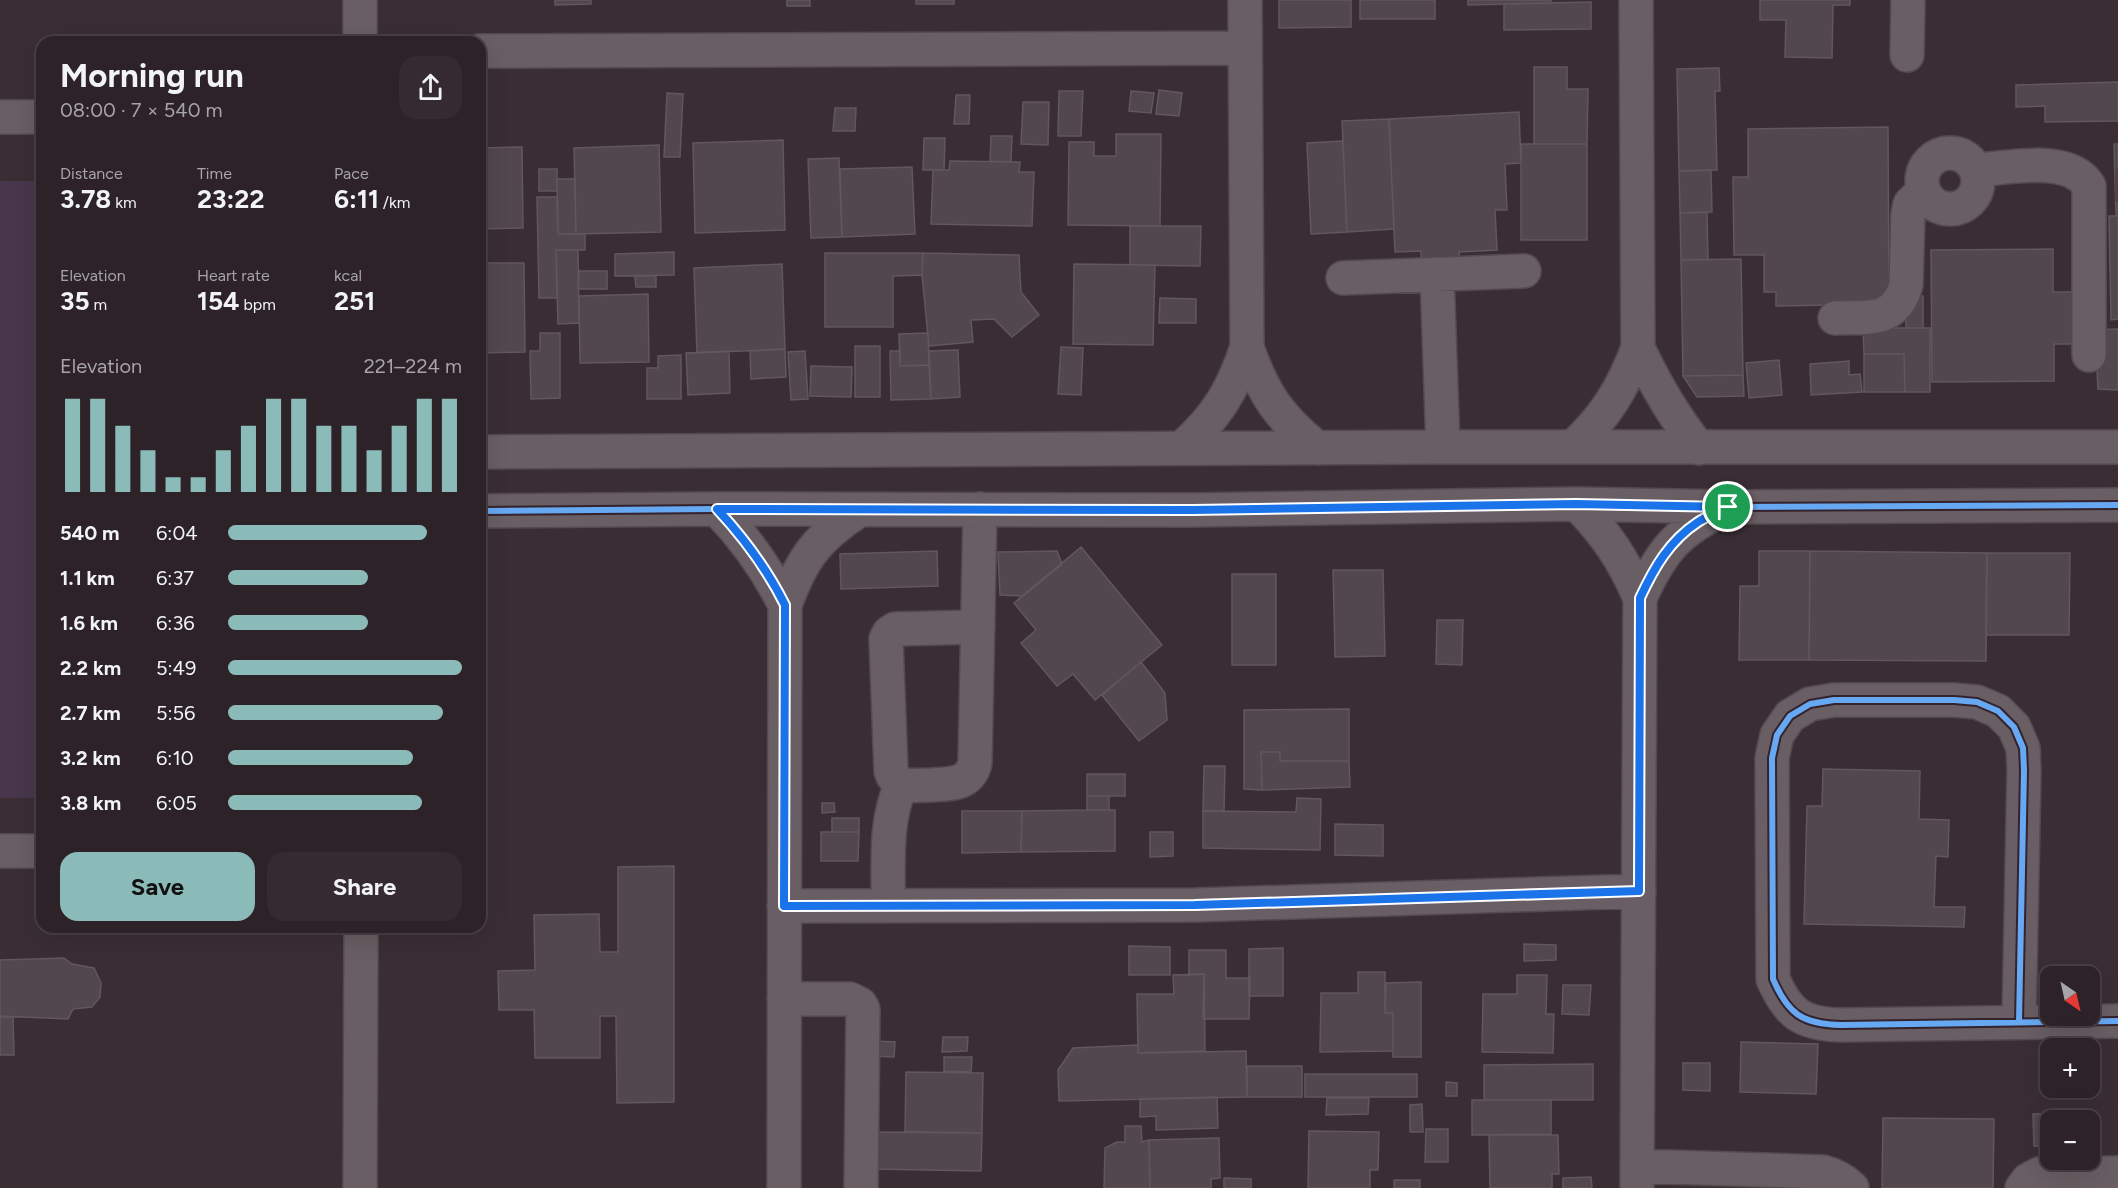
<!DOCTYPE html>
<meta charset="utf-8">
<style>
body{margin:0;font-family:Figtree,sans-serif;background:#342a2f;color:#f1f3f6;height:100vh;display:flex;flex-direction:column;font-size:22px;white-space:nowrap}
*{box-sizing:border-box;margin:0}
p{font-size:20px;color:#a6a4a7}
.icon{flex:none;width:33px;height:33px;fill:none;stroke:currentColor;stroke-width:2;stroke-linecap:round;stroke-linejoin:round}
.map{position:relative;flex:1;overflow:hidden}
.drawer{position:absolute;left:36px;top:36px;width:450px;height:897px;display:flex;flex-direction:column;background:#2c2227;border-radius:18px;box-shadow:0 6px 24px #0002,0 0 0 2px #483f44}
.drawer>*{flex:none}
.needle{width:39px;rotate:146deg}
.controls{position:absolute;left:2040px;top:966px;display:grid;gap:12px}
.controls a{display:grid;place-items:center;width:60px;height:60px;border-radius:12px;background:#2c2227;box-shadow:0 6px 24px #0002,0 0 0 2px #483f44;font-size:30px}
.pin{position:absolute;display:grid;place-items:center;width:51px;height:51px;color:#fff;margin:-26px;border:3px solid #fff;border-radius:50%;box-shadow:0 2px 6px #0007}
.round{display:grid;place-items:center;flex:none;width:63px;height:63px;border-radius:18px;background:#342a2f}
.head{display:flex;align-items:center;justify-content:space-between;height:102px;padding:0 24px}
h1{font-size:33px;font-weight:700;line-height:45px}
.figures{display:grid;grid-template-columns:repeat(3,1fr);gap:9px;height:102px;padding:6px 24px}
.figures div{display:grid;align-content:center}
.figures b{font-size:26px;font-weight:700}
.figures small{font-size:16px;font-weight:400}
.figures p{font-size:16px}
.chart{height:168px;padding:12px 24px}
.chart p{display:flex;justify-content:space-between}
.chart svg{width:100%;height:108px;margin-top:6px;stroke:#8bbbb9;stroke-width:6}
.primary-button{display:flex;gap:12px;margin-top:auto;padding:12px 24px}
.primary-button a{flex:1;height:69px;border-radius:18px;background:#8bbbb9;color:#111;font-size:24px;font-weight:700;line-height:69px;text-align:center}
.primary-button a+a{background:#342a2f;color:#f1f3f6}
ul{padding:0 24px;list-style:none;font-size:20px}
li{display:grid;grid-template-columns:96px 72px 1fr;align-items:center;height:45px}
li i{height:15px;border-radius:8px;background:#8bbbb9}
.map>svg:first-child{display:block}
.green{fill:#48374c}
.building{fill:#51474c;stroke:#61575c;stroke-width:1.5}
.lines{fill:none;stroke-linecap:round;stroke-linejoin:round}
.minor-tunnel{stroke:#4f4349;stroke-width:33;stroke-dasharray:33 16;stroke-linecap:butt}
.minor-casing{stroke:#524a4e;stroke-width:36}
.minor{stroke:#685e63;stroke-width:33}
.cycleway-casing{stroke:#34222c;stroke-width:10}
.cycleway{stroke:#66a8f1;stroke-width:6}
.route-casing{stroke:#fff;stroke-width:12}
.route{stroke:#1a73e8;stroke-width:8}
</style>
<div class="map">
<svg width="2118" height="1188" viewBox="0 0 2118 1188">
<rect width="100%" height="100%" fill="#3a2e34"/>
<!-- green -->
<path class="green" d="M 0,181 L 42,181 L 42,798 L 0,798 Z"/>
<!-- building -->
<path class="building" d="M 555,0 L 591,0 L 591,4 L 555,5 Z
M 787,0 L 810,0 L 810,6 L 787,6 Z
M 916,0 L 954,0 L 954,4 L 916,4 Z
M 1279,0 L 1351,0 L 1351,27 L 1279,28 Z
M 1360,0 L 1435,0 L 1435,19 L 1360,19 Z
M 1468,0 L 1551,0 L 1551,3 L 1468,5 Z
M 1760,0 L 1850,0 L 1850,5 L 1833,5 L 1832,58 L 1785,57 L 1786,20 L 1760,20 Z
M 1591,2 L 1591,29 L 1504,30 L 1504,4 Z
M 1534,67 L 1567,67 L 1567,89 L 1588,89 L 1587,144 L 1534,144 Z
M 1719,68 L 1720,91 L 1715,91 L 1717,170 L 1679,171 L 1677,69 Z
M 2118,82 L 2118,121 L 2045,122 L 2045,106 L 2016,107 L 2016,85 Z
M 1159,90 L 1182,93 L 1179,116 L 1156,114 Z
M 1059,91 L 1083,91 L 1081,136 L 1058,136 Z
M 1131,91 L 1154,93 L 1151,113 L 1129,111 Z
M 667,93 L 683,94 L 680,157 L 664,157 Z
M 956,95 L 970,95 L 969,124 L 954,124 Z
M 1023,102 L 1049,102 L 1048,145 L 1021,144 Z
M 835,108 L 856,108 L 855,131 L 833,131 Z
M 1519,112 L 1521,163 L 1505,164 L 1507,210 L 1495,210 L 1497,250 L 1459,252 L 1460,271 L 1422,273 L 1421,251 L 1395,252 L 1389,119 Z
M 1389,119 L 1394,229 L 1347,232 L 1342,121 Z
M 1888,127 L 1889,304 L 1776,306 L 1776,292 L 1764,292 L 1764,255 L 1734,255 L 1733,177 L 1748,177 L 1748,129 Z
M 1116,134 L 1161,134 L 1160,226 L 1068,225 L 1069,142 L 1094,142 L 1094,156 L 1116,156 Z
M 991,136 L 1012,136 L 1011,162 L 990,162 Z
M 924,138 L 945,138 L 944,170 L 923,170 Z
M 783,140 L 785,230 L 695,233 L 693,143 Z
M 1343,141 L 1347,232 L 1311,234 L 1307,143 Z
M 1521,144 L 1587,144 L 1587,240 L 1521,240 Z
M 2114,144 L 2118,144 L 2118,216 L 2116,216 Z
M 659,145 L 661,232 L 576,234 L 574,148 Z
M 522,147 L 523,228 L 480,229 L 480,148 Z
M 839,158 L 842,237 L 811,238 L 808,159 Z
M 950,161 L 1020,162 L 1019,172 L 1034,172 L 1032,226 L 931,224 L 933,170 L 949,170 Z
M 912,167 L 915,234 L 842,237 L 840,169 Z
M 539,169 L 557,169 L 557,191 L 539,191 Z
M 1711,170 L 1712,212 L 1680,213 L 1679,171 Z
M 557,179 L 575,179 L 576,234 L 558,234 Z
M 537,197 L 557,197 L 558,234 L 585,234 L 585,250 L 556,250 L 557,298 L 539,298 Z
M 1707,212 L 1708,260 L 1681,260 L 1680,213 Z
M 2109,216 L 2118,216 L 2118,319 L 2111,320 Z
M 1130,226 L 1201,226 L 1200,266 L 1130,265 Z
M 2053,249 L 2053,292 L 2077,292 L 2077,344 L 2054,344 L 2054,381 L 1932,382 L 1931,250 Z
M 556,250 L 578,250 L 579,323 L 558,324 Z
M 674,252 L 674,275 L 615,276 L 615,254 Z
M 825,253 L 923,253 L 922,275 L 893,276 L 893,327 L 825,327 Z
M 923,253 L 1019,255 L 1021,292 L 1039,315 L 1012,337 L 994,319 L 971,320 L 973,342 L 929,346 L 922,275 Z
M 1741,259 L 1743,375 L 1683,376 L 1681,260 Z
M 480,263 L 524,263 L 525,352 L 480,353 Z
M 782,264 L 785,349 L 697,353 L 694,268 Z
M 1074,264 L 1155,265 L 1153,345 L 1073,344 Z
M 579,271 L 607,271 L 607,289 L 578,289 Z
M 635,276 L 656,276 L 656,287 L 636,287 Z
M 648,294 L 649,362 L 580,363 L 579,296 Z
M 1906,296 L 1923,296 L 1923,328 L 1906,328 Z
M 1160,298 L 1196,299 L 1196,323 L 1159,323 Z
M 1863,328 L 1930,328 L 1930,392 L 1905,392 L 1904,354 L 1864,354 Z
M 2118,329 L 2118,390 L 2098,389 L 2095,330 Z
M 540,333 L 560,333 L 560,398 L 531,399 L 530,351 L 540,351 Z
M 928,333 L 929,365 L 900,366 L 899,334 Z
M 855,346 L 880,346 L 880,397 L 855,397 Z
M 1061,347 L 1083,348 L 1081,395 L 1058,394 Z
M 785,349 L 786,377 L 751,379 L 750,351 Z
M 958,350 L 960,397 L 931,399 L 929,351 Z
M 729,351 L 730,393 L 688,395 L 686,353 Z
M 805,351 L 808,399 L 791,400 L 788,352 Z
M 890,351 L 900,351 L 900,366 L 929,365 L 931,399 L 891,400 Z
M 1864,354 L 1904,354 L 1905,392 L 1864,392 Z
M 681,355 L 681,399 L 647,399 L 647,368 L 658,368 L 658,356 Z
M 1779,360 L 1782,395 L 1749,398 L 1746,363 Z
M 1849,361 L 1849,375 L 1860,374 L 1862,392 L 1811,395 L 1810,364 Z
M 811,366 L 852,367 L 851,397 L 810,396 Z
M 1743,375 L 1744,396 L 1697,397 L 1683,376 Z
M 1081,547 L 1162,645 L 1095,700 L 1073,674 L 1057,686 L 1021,643 L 1036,630 L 1014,603 Z
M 937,551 L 938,586 L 841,589 L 840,554 Z
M 1057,551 L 1062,564 L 1023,596 L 1000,595 L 998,552 Z
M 1759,551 L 1810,551 L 1809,660 L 1739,660 L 1740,586 L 1759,586 Z
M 1810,551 L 1987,553 L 1986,661 L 1809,660 Z
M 1987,553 L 2070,553 L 2069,635 L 1986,635 Z
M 1333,570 L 1383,570 L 1385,656 L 1335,657 Z
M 1232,574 L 1276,574 L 1276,665 L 1232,665 Z
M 1437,620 L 1463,620 L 1462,665 L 1436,664 Z
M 1141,662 L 1165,693 L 1167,720 L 1139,741 L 1102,695 Z
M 1349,709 L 1349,761 L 1280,761 L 1280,752 L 1261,752 L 1262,790 L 1244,789 L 1244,710 Z
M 1261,752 L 1280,752 L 1280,761 L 1349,761 L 1350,787 L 1262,790 Z
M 1204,766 L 1225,766 L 1224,811 L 1203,811 Z
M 1823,769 L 1920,771 L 1919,819 L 1949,820 L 1948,857 L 1936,856 L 1934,907 L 1965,907 L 1964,927 L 1804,924 L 1807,806 L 1822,806 Z
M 1087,774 L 1125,774 L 1125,796 L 1087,796 Z
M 1087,796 L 1109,796 L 1109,810 L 1087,810 Z
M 1297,798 L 1321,799 L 1320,850 L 1203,848 L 1203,811 L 1296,812 Z
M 822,803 L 834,803 L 835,812 L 822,813 Z
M 1087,810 L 1115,810 L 1115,851 L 1021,852 L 1022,811 Z
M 962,811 L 1022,811 L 1021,852 L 962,853 Z
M 832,818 L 859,818 L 859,832 L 832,832 Z
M 1335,824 L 1383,825 L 1383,856 L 1335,855 Z
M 821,832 L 859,832 L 858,861 L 821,861 Z
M 1150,832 L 1173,832 L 1173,856 L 1150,857 Z
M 674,866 L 674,1102 L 617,1103 L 616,1016 L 600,1016 L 600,1058 L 535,1058 L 534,1010 L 499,1010 L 498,971 L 535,970 L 534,915 L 599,914 L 600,952 L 618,952 L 618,867 Z
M 1524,944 L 1556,945 L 1556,960 L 1524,961 Z
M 1129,946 L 1170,947 L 1170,975 L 1129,975 Z
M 1283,948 L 1283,996 L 1249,996 L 1249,949 Z
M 1189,950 L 1226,950 L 1226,978 L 1250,978 L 1249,1019 L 1203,1019 L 1204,974 L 1189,975 Z
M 64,958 L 72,964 L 94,968 L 101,983 L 100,997 L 92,1007 L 73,1009 L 68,1019 L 0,1016 L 0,960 Z
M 1358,972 L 1385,972 L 1385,1013 L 1393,1013 L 1393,1051 L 1320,1052 L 1321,993 L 1358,993 Z
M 1204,974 L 1205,1051 L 1138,1053 L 1137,994 L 1174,994 L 1173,975 Z
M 1517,975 L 1547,975 L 1546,1014 L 1554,1014 L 1553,1053 L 1482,1052 L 1483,994 L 1517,994 Z
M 1421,982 L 1421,1057 L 1393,1057 L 1393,1013 L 1385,1013 L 1386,983 Z
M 1563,985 L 1591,985 L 1589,1015 L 1562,1014 Z
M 0,1017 L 13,1017 L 14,1055 L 0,1055 Z
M 943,1037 L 968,1037 L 967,1051 L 942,1052 Z
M 874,1041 L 895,1042 L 894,1057 L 873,1056 Z
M 1741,1042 L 1818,1044 L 1816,1094 L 1740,1092 Z
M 1138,1045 L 1138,1053 L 1246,1051 L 1247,1097 L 1059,1101 L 1058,1070 L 1073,1048 Z
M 944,1057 L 972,1057 L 971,1072 L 944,1071 Z
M 1683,1063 L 1710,1063 L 1710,1091 L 1683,1090 Z
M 1593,1064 L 1593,1100 L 1484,1100 L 1484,1065 Z
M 1247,1066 L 1302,1066 L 1302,1097 L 1247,1097 Z
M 906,1072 L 983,1073 L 982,1133 L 905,1132 Z
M 1305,1074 L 1417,1074 L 1417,1097 L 1305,1097 Z
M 1446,1082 L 1457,1083 L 1457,1096 L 1446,1096 Z
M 1217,1097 L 1218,1128 L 1156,1130 L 1156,1116 L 1140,1117 L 1140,1099 Z
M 1327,1098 L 1369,1098 L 1368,1114 L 1326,1115 Z
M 1472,1100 L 1551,1100 L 1551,1134 L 1472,1135 Z
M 1422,1104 L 1423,1132 L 1410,1132 L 1410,1105 Z
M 2073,1113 L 2073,1120 L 2050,1120 L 2050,1146 L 2034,1146 L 2033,1114 Z
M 1883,1118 L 1994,1119 L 1993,1188 L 1882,1188 Z
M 1125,1126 L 1141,1126 L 1142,1142 L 1149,1140 L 1150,1188 L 1104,1188 L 1105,1148 L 1117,1142 L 1125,1142 Z
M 1426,1129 L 1448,1129 L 1448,1162 L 1425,1162 Z
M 1309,1131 L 1379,1132 L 1378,1170 L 1370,1170 L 1370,1188 L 1308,1188 Z
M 872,1132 L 982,1133 L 981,1171 L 871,1169 Z
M 1489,1135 L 1558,1135 L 1559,1174 L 1552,1174 L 1552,1188 L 1490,1188 Z
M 1219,1138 L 1220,1178 L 1211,1179 L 1211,1188 L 1150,1188 L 1149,1140 Z
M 1591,1177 L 1592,1188 L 1563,1188 L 1563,1178 Z
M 1224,1178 L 1251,1179 L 1251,1188 L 1224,1188 Z
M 1394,1180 L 1420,1180 L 1420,1188 L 1394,1188 Z"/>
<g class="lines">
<!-- minor-tunnel -->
<path class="minor-tunnel" d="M 2115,185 L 2118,185"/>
<defs>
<path id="minor" d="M 360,0 L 360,42
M 480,51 L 1245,48
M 1907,55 L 1908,0
M 0,117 L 42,117
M1922 181a28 28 0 1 1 56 0a28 28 0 1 1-56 0Z
M 1977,170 C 2009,168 2070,154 2089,186 L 2089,355
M 1437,274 L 1443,447
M 1343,278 L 1524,271
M 1835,318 C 1867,317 1896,323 1906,285 L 1908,214 L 1910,204 L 1923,191
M 1247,347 C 1263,394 1279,417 1317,448
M 1638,348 C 1655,384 1674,417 1699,448
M 1573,447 C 1605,417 1622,390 1638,348 L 1636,0
M 1182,448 C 1217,416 1232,392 1247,347 L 1245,0
M 480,452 L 1443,447 L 2118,447
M 1577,504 C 1607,535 1623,559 1640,598 L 1637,1188
M 717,509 C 745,538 767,569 785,605
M 480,511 L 717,509 L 1192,510 L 1577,504 L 1728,507 L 2118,505
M 1640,598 C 1662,549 1678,531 1727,507
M 978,627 L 895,629 L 889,633 L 886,639 L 891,771 L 893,776 L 901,785 C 911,786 921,785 931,785 C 950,784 970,785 975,763 L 980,509
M 0,851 L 42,851
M 888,905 C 889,865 884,823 901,785
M 784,906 L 1195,905 L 1639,891
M 784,999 L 850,999 L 860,1004 L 863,1009 L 861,1188
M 2019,1022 L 2024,770 L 2023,748 L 2014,727 L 1998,711 L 1977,702 L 1954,700 L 1834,700 L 1810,704 L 1790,716 L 1777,735 L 1772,758 L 1773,979 C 1788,1014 1802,1024 1841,1025 L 2118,1021
M 1637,1166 L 1823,1172 C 1835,1175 1843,1179 1852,1188
M 360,1188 L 361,927
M 784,1188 L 785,605 C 802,558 817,538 858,511
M 2022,1188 L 2028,1180 L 2039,1174 L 2118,1173"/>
</defs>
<!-- minor casing -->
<use href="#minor" class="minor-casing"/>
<!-- minor -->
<use href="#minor" class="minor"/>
<defs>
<path id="cycleway" d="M 480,511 L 717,509 L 1192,510 L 1577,504 L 1728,507 L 2118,505
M 2019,1022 L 2024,770 L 2023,748 L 2014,727 L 1998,711 L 1977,702 L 1954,700 L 1834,700 L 1810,704 L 1790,716 L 1777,735 L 1772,758 L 1773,979 C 1788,1014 1802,1024 1841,1025 L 2118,1021"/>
</defs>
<!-- cycleway casing -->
<use href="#cycleway" class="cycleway-casing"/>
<!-- cycleway -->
<use href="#cycleway" class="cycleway"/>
</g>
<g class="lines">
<defs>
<path id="route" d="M 1576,504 L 1728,507 C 1718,512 1707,516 1698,522 C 1669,541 1654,568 1640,598 L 1639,891 L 1195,905 L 784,906 L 785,605 C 767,569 745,539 717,509 L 1192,510 Z"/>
</defs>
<!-- route casing -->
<use href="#route" class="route-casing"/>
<!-- route -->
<use href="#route" class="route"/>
</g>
</svg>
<div class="controls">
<a><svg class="needle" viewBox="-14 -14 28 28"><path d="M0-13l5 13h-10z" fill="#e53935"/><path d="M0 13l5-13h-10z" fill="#a6a4a7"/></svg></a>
<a>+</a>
<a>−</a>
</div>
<div class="pin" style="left:1728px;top:507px;background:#1e9e55"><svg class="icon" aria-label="arrive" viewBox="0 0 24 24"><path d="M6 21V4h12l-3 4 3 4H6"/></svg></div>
<section class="drawer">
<div class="head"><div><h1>Morning run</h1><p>08:00 · 7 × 540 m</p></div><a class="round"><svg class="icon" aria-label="share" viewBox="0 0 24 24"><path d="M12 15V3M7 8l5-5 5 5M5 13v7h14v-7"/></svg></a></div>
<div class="figures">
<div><p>Distance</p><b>3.78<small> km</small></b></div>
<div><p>Time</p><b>23:22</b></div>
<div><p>Pace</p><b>6:11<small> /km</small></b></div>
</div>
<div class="figures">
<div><p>Elevation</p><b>35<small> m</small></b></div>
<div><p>Heart rate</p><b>154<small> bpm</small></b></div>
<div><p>kcal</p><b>251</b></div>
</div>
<div class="chart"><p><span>Elevation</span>221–224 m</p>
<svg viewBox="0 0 160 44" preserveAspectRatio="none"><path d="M5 44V6M15 44V6M25 44V17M35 44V27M45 44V38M55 44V38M65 44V27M75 44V17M85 44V6M95 44V6M105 44V17M115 44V17M125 44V27M135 44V17M145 44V6M155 44V6"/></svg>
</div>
<ul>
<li><b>540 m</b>6:04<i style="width:85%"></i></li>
<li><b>1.1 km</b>6:37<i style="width:60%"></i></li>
<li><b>1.6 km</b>6:36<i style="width:60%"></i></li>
<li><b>2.2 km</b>5:49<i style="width:100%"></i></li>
<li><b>2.7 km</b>5:56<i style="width:92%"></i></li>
<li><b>3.2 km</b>6:10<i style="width:79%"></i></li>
<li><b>3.8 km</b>6:05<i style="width:83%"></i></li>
</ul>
<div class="primary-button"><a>Save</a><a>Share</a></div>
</section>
</div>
